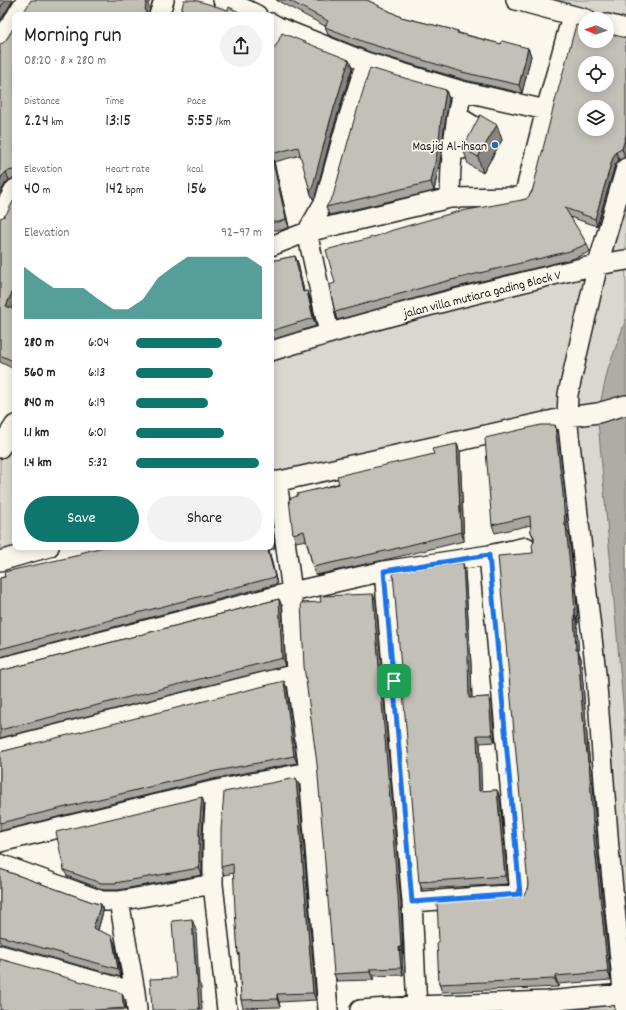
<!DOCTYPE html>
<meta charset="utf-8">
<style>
body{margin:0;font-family:Dekko,sans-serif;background:#f2f2f2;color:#222;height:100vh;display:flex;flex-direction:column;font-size:15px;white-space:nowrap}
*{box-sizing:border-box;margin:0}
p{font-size:13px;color:#767676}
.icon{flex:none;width:22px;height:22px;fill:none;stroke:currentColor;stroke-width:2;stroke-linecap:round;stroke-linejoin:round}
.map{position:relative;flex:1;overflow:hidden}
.panel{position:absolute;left:12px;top:12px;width:262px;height:538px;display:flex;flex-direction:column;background:#fff;border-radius:8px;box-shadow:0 2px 10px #0003}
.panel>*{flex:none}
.needle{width:26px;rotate:272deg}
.buttons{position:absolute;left:578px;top:12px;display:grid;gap:8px}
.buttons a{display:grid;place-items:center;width:36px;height:36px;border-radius:50%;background:#fff;box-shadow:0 2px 10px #0003;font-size:20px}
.pin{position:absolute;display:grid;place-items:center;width:34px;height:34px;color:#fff;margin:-17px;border-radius:8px;box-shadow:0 2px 6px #0006}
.round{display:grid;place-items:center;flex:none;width:42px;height:42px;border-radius:21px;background:#f2f2f2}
.headline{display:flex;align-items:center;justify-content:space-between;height:68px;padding:0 12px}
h1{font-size:22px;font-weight:600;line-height:30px}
.figures{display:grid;grid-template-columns:repeat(3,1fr);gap:6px;height:68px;padding:4px 12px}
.figures div{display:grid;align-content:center}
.figures b{font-size:17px;font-weight:600}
.figures small{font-size:11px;font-weight:400}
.figures p{font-size:11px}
.chart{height:112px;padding:8px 12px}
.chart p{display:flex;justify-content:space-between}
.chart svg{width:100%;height:72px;margin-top:4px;fill:#0f766e;opacity:.7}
.action{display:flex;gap:8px;margin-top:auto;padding:8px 12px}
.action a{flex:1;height:46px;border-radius:24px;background:#0f766e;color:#fff;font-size:16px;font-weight:600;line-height:46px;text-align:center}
.action a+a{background:#f2f2f2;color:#222}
ul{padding:0 12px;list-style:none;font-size:13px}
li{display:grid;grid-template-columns:64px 48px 1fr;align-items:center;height:30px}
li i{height:10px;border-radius:5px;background:#0f766e}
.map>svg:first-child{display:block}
.green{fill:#dad7ce;stroke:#7b7a75}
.water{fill:#afaca5;stroke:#74726e}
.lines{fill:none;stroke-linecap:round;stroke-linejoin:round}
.minor-casing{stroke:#1c1c1c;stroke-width:22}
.minor{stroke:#fbf7ec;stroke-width:19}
.wall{fill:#a8a59e;stroke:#1c1c1c}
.shaded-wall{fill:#888681;stroke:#1c1c1c}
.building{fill:#c3c0b8;stroke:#1c1c1c;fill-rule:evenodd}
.route-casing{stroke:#fff;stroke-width:8}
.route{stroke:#1a73e8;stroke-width:5}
.poi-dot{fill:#1f6fb2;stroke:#fbf7ec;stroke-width:1.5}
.labels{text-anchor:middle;stroke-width:3.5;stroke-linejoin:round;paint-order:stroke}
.poi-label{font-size:13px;fill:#1c1c1c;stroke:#fbf7ec;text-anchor:end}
.street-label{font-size:13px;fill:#1c1c1c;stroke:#fbf7ec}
</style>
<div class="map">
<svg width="626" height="1010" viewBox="0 0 626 1010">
<rect width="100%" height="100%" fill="#fbf7ec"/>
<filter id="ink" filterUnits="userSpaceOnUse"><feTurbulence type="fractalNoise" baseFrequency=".025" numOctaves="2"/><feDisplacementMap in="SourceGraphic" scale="8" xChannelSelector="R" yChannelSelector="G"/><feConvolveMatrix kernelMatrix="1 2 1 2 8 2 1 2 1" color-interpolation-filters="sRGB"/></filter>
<g filter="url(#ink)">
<!-- green -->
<path class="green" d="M 516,0 L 626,0 L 626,29 L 607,19 L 586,19 Z
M 626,168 L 626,1010 L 360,1010 L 623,994 L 567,417 L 271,483 L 271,351 L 598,264 Z
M 15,425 L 15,547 L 0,561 L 0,448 Z"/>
<!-- water -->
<path class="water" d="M 626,319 L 626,737 L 598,422 L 598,413 L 608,369 Z"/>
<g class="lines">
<defs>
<path id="minor" d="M 223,0 L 249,11 L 257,15
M 516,0 L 586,19
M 17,15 L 26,0
M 159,15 L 164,0
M 271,23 L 278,27 L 366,62 L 344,132 L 325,201 L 307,232 L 329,333
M 607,24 L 626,29
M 0,42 L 15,18
M 271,47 L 278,27
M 366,62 L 462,91 L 546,110 L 572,16
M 457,116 L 475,127 L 463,149
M 450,198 C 450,162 454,126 462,91
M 0,216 L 15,189
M 271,246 L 307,232 L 450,198 L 524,197 L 546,110
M 271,351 C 349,327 428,305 508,286 C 547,276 586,266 626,260
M 0,448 L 15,425
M 277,481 L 292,592 L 296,674 L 309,772 L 328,1010
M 271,483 L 567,417 L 598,413 L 626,405
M 0,561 L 49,547
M 384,571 L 412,902 L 417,1010
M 0,668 L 292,592 L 384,571 L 489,555 L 526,547
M 0,749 L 296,674
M 216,790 L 213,837 L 213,884 L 227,1010
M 0,842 L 216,790 L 309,772
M 0,864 L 102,901 L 119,901 L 213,884
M 119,901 L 135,992 L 137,1010
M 412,902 L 520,894 L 489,555
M 0,955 L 135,992
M 360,1010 L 417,1006 L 547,1001 L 623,994
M 625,1010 L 609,849 L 596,673 L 567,417 L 568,394 L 598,264 L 626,168"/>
</defs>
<!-- minor casing -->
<use href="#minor" class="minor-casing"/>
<!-- minor -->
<use href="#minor" class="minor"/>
</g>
<!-- wall -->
<path class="wall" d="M 276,0 L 367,0 L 401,17 L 458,31 L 459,33 L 501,44 L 528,48 L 531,56 L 522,93 L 465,80 L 370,52 L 328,35 L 325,26 Z
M 15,26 L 15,178 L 9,180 L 5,184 L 3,43 L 6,40 Z
M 620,37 L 625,157 L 619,160 L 615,165 L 597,226 L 570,217 L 587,244 L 590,252 L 572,259 L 445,290 L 337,320 L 335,312 L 335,283 L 522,200 L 526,199 L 529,196 Z
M 271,49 L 352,68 L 333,129 L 315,197 L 313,199 L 310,191 L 301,155 L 274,162 L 289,227 L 282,230 L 271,230 Z
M 446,90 L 449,99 L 444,129 L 441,156 L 434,191 L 329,215 L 326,207 Z
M 497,125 L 502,140 L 483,173 L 468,164 L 463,148 Z
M 0,218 L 11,308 L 14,369 L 0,362 Z
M 295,256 L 298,263 L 304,292 L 307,291 L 310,299 L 316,326 L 271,340 L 271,261 Z
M 555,425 L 558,433 L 566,502 L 567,529 L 569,534 L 574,580 L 575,583 L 576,592 L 578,623 L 577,623 L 578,650 L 581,658 L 588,749 L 589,754 L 590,766 L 592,770 L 597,847 L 611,980 L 558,984 L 558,987 L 442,992 L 439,984 L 439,942 L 518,897 L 524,895 L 527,890 L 528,885 L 533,553 L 534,539 L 531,532 L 531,525 L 495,533 L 492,525 Z
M 457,444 L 460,452 L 464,541 L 393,558 L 316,575 L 313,567 L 306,540 L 296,542 L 293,534 L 297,496 L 434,454 Z
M 271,519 L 275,547 L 274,547 L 274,549 L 269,550 L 277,584 L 0,657 L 0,578 L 80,555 L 103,547 L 271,547 Z
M 465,571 L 471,664 L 472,698 L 489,697 L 492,705 L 495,742 L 480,743 L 481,791 L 497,790 L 500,798 L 508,884 L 422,889 L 419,882 Z
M 279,599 L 282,606 L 285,666 L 0,738 L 0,671 Z
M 376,601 L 401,903 L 403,954 L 402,954 L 403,975 L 373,976 L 373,980 L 337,981 L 334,974 Z
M 287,688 L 297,763 L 213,779 L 0,831 L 0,752 Z
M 296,778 L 299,785 L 316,1000 L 279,1002 L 280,1007 L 243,1008 L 241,1000 L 239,956 L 238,953 L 234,873 L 224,875 L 221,867 Z
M 202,797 L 204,804 L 202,837 L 202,875 L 118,890 L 104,890 L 67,876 L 64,870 Z
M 0,869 L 95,903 L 101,904 L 103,912 L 98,930 L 115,944 L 121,977 L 3,944 L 0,944 Z
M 125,1001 L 126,1010 L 0,1010 Z"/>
<!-- shaded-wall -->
<path class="shaded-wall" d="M 5,0 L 13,0 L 0,21 L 0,8 Z
M 144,0 L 150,0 L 148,5 L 150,9 L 148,15 L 145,15 Z
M 528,48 L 531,56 L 522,93 L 519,85 Z
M 349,60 L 352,68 L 333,129 L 315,197 L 313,199 L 310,191 L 330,121 Z
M 446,90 L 449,99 L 444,129 L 441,156 L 434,191 L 431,182 Z
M 497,125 L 502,140 L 483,173 L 478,157 Z
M 626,135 L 626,153 L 625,157 L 622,149 Z
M 616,152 L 619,160 L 615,165 L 597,226 L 595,219 L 613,157 Z
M 271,154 L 274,162 L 289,227 L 286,219 Z
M 6,172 L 9,180 L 5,184 L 0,193 L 0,180 L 2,176 Z
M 295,256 L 298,263 L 306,300 L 303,292 Z
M 15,286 L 15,301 L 9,314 L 6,306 Z
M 307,291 L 310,299 L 316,326 L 313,318 Z
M 555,425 L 558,433 L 566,502 L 567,529 L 569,534 L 574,580 L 575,583 L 576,592 L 578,623 L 575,615 L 565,526 Z
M 457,444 L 460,452 L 464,541 L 461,532 Z
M 271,519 L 275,547 L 272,540 L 271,531 Z
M 267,547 L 269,550 L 277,584 L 275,577 Z
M 463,563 L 465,571 L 471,664 L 472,706 L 469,698 Z
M 373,594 L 376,601 L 401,903 L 403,954 L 401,947 Z
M 279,599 L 282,606 L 285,666 L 282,658 Z
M 574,615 L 577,623 L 579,658 L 576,650 Z
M 578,650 L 581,658 L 588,749 L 589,754 L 590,766 L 592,770 L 597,847 L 611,980 L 608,972 L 594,839 L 588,762 L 585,746 Z
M 284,681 L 287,688 L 297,763 L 294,756 Z
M 489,697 L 492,705 L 495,742 L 492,735 Z
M 477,735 L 480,743 L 482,799 L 479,791 Z
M 296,778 L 299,785 L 316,1000 L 313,993 Z
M 497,790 L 500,798 L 508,884 L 505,876 Z
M 202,797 L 204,804 L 202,837 L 202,875 L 199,868 L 199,830 Z
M 101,904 L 103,912 L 96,936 L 93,928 Z
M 192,919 L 196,930 L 199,983 L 201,987 L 202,1010 L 199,1010 Z
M 112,936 L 115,944 L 121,977 L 118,969 Z
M 399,947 L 402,954 L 403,975 L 401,968 Z
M 370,969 L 373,976 L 373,980 L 370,972 Z
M 555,976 L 558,984 L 558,987 L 555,979 Z
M 122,993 L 125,1001 L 126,1010 L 123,1003 Z
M 277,994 L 279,1002 L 280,1007 L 277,999 Z"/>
<!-- building -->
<path class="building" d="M 0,0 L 5,0 L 0,8 Z
M 31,0 L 147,0 L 145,9 L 146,11 L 145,15 L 22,15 Z
M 184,0 L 195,0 L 228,10 L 229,7 L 245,15 L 180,15 Z
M 288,0 L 367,0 L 401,17 L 458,31 L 457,33 L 501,44 L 502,41 L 528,48 L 519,85 L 462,72 L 367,43 L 325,27 L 328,21 Z
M 576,25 L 585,27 L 585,41 L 607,41 L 607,33 L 626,38 L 626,135 L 622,149 L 616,152 L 613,157 L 595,219 L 565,208 L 587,244 L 570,251 L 443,282 L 335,312 L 329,285 L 335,283 L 326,250 L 377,236 L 393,230 L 456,212 L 522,200 L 526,199 L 529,196 L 532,192 L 554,105 ZM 585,63 L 607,63 L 607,85 L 585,85 ZM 585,107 L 607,107 L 607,129 L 585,129 Z
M 15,26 L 15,171 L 12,170 L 6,172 L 2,176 L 0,180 L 0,44 L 3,43 L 6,40 Z
M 282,33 L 349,60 L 330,121 L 312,189 L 310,191 L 298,147 L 271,154 L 286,219 L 279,222 L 271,222 L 271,49 L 275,47 L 278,42 Z
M 370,68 L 446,90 L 441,121 L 438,148 L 431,182 L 326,207 L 333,196 L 352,127 Z
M 480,115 L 497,125 L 478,157 L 463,148 Z
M 15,198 L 15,286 L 6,306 L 15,310 L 15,372 L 13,361 L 0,355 L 0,218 L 3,217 L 7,213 Z
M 295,256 L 303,292 L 307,291 L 313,318 L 271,331 L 271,261 Z
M 541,425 L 555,425 L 563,494 L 565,526 L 566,526 L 571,576 L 572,575 L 573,584 L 575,615 L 574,615 L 576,650 L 578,650 L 585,746 L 586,746 L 588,762 L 589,762 L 594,839 L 608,972 L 555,976 L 555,979 L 439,984 L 437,942 L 439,942 L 437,903 L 518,897 L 524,895 L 527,890 L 528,885 L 498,556 L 533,553 L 532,545 L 534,542 L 534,537 L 531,532 L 530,516 L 492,525 L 485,438 Z
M 457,444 L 461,532 L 390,550 L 313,567 L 304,531 L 293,534 L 289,499 L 297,496 L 297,494 L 339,484 L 337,476 L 434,454 L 432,449 Z
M 271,531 L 272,540 L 271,540 L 272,542 L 271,542 Z
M 103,547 L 267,547 L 275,577 L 0,649 L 0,578 L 5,577 L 4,572 L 80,555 L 80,553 Z
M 463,563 L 468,656 L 469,698 L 489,697 L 492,735 L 477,735 L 479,791 L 497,790 L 505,876 L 419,882 L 393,573 L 451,564 Z
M 373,594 L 398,896 L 401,947 L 399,947 L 401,968 L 370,969 L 370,972 L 334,974 L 317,764 L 304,666 L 301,603 L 321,602 L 320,596 Z
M 279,599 L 282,658 L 0,730 L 0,671 Z
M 284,681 L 294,756 L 211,772 L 0,823 L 0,752 Z
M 296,778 L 313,993 L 277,994 L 277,999 L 241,1000 L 239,953 L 238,953 L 235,910 L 233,864 L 221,867 L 221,830 L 224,792 Z
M 202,797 L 199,830 L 199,868 L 115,883 L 101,883 L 64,870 L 56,832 Z
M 0,869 L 95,903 L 101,904 L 93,928 L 112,936 L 118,969 L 0,936 Z
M 192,919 L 196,976 L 197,976 L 199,1010 L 152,1010 L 150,979 L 176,978 L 172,921 Z
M 0,959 L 122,993 L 123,1003 L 125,1008 L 97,1010 L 0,1010 Z"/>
</g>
<g class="lines" filter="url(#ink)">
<defs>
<path id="route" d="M 489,555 L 520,894 L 412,902 L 384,571 Z"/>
</defs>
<!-- route casing -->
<use href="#route" class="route-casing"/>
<!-- route -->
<use href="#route" class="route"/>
</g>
<!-- markers -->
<circle class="poi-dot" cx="495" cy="145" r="4"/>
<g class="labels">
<!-- poi labels -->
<g class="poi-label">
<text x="487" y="150">Masjid Al-ihsan</text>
</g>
<!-- street labels -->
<g class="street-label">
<text transform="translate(482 293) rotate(-14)" y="5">jalan villa mutiara gading Block V</text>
</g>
</g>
</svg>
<div class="buttons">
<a><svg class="needle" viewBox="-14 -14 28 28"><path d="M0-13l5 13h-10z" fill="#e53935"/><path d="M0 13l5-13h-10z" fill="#767676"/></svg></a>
<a><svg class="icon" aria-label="locate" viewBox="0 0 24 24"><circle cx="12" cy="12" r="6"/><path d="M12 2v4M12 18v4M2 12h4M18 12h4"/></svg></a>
<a><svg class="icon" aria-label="layers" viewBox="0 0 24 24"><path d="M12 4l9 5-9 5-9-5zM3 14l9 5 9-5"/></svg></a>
</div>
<div class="pin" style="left:394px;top:681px;background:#1e9e55"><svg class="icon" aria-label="arrive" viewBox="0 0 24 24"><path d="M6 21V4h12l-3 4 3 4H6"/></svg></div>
<section class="panel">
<div class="headline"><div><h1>Morning run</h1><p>08:20 · 8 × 280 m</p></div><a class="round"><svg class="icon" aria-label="share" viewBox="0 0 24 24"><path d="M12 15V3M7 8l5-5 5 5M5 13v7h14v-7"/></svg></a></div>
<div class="figures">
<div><p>Distance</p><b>2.24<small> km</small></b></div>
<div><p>Time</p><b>13:15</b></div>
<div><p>Pace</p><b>5:55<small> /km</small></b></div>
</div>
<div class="figures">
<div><p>Elevation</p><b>40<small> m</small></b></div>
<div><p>Heart rate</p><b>142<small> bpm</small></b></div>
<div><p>kcal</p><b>156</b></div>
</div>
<div class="chart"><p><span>Elevation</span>92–97 m</p>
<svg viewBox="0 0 160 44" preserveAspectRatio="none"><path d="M0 44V12L10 19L20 25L30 25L40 25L50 32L60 38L70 38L80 32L90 19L100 12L110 6L120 6L130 6L140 6L150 6L160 12V44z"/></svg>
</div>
<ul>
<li><b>280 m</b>6:04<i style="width:68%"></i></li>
<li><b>560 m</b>6:13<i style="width:61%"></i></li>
<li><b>840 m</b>6:19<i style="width:57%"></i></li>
<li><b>1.1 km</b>6:01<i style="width:70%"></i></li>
<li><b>1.4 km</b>5:32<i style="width:98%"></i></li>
</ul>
<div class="action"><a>Save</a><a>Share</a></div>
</section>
</div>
